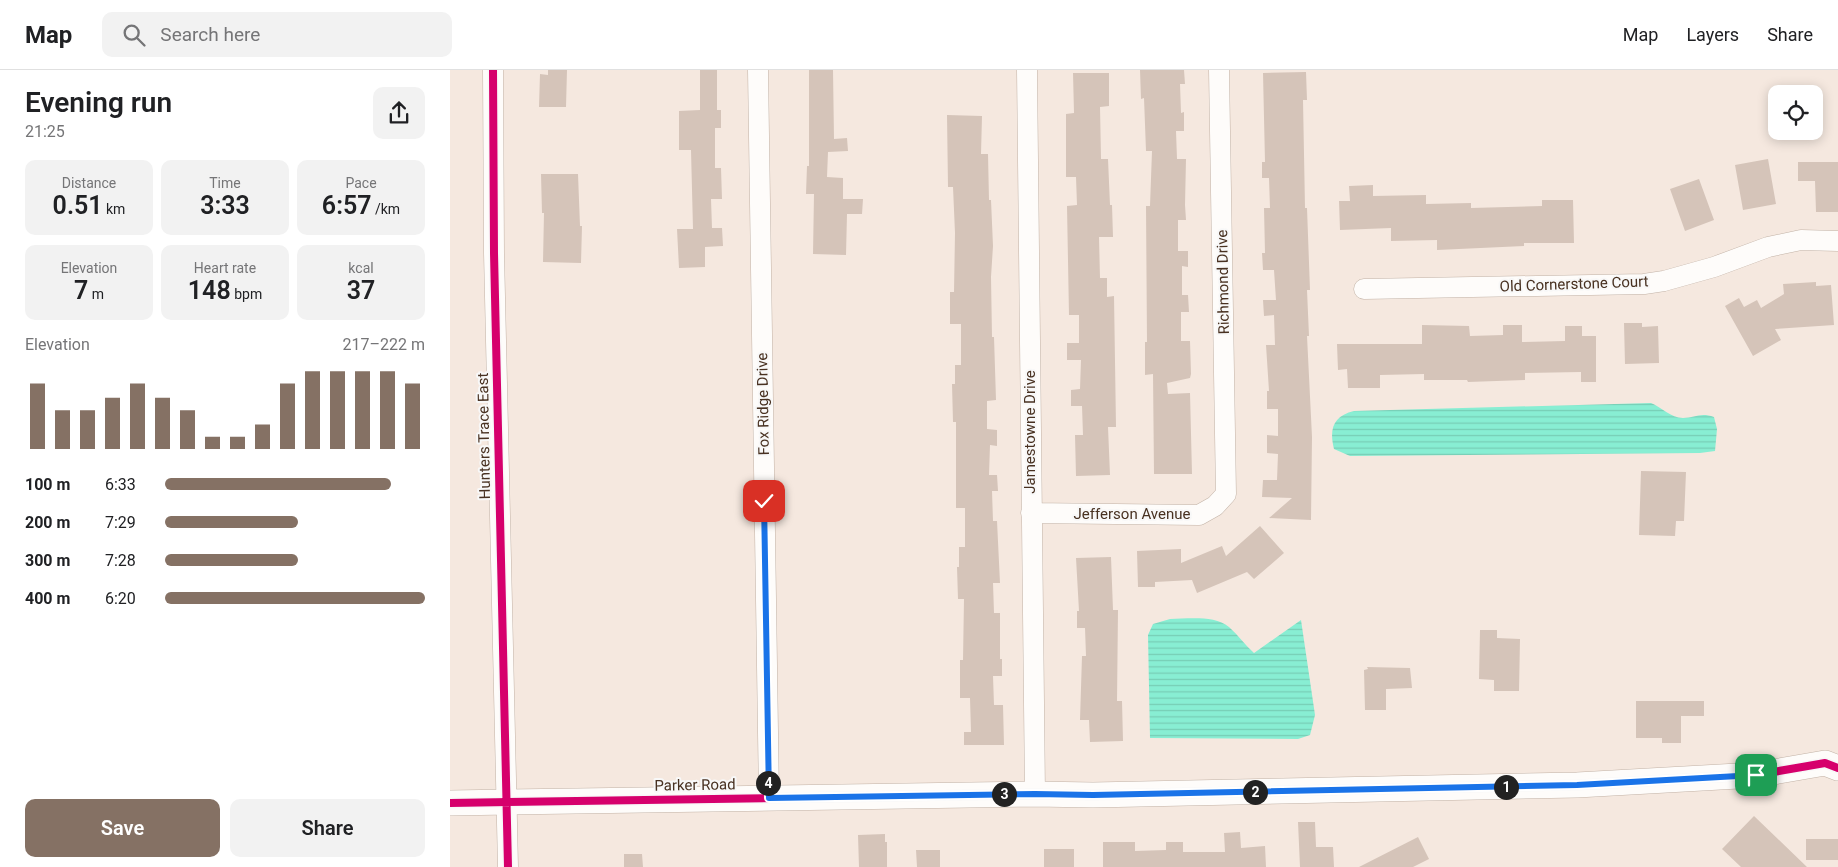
<!DOCTYPE html>
<meta charset="utf-8">
<style>
body{margin:0;font-family:Roboto,sans-serif;background:#f2f2f2;color:#202124;height:100vh;display:flex;flex-direction:column;font-size:19px;white-space:nowrap}
*{box-sizing:border-box;margin:0}
p{font-size:16px;color:#757577}
.icon{flex:none;width:28px;height:28px;fill:none;stroke:currentColor;stroke-width:2;stroke-linecap:round;stroke-linejoin:round}
.map{position:relative;flex:1;overflow:hidden}
.details{display:flex;flex-direction:column;background:#fff;width:450px}
.details>*{flex:none}
.buttons{position:absolute;left:1318px;top:15px;display:grid;gap:10px}
.buttons a{display:grid;place-items:center;width:55px;height:55px;border-radius:10px;background:#fff;box-shadow:0 2px 12px #0003;font-size:25px}
.pin{position:absolute;display:grid;place-items:center;width:42px;height:42px;color:#fff;margin:-21px;border-radius:10px;box-shadow:0 2px 8px #0006}
.km{position:absolute;width:25px;height:25px;margin:-12px;border-radius:50%;background:#222;color:#fff;font-size:14px;line-height:25px;text-align:center}
.round{display:grid;place-items:center;flex:none;width:52px;height:52px;border-radius:10px;background:#f2f2f2}
.head{display:flex;align-items:center;justify-content:space-between;height:85px;padding:0 25px}
h1{font-size:28px;font-weight:600;line-height:38px}
.figures{display:grid;grid-template-columns:repeat(3,1fr);gap:8px;height:85px;padding:5px 25px}
.figures div{display:grid;align-content:center;border-radius:10px;background:#f2f2f2;text-align:center}
.figures b{font-size:25px;font-weight:600}
.figures small{font-size:14px;font-weight:400}
.figures p{font-size:14px}
.chart{height:140px;padding:10px 25px}
.chart p{display:flex;justify-content:space-between}
.chart svg{width:100%;height:90px;margin-top:5px;stroke:#857164;stroke-width:6}
.action{display:flex;gap:10px;margin-top:auto;padding:10px 25px}
.action a{flex:1;height:58px;border-radius:10px;background:#857164;color:#fff;font-size:20px;font-weight:600;line-height:58px;text-align:center}
.action a+a{background:#f2f2f2;color:#202124}
ul{padding:0 25px;list-style:none;font-size:16px}
li{display:grid;grid-template-columns:80px 60px 1fr;align-items:center;height:38px}
li i{height:12px;border-radius:6px;background:#857164}
header{display:flex;align-items:center;gap:30px;box-sizing:border-box;height:70px;padding:0 25px;background:#fff;border-bottom:1px solid #e0e0e0}
header strong{font-size:24px}
nav{display:flex;gap:28px;margin-inline-start:auto;font-size:18px}
.search{width:350px;height:45px;background:#f2f2f2;display:flex;align-items:center;gap:12px;box-sizing:border-box;padding:0 18px;border-radius:10px;color:#757577;font-size:19px}
main{display:flex;flex:1;min-height:0}
.map>svg:first-child{display:block}
.water{fill:url(#water-rules)}
.building{fill:#d5c4b9}
.lines{fill:none;stroke-linecap:round;stroke-linejoin:round}
.minor-casing{stroke:#c2b2a6;stroke-width:21}
.tertiary-casing{stroke:#c2b2a6;stroke-width:26}
.minor{stroke:#fefcfa;stroke-width:20}
.tertiary{stroke:#fefcfa;stroke-width:25}
.cycleway-casing{stroke:#f8f8f8;stroke-width:11}
.cycleway{stroke:#d6006c;stroke-width:8}
.route-casing{stroke:#fff;stroke-width:10}
.route{stroke:#1a73e8;stroke-width:6}
.labels{text-anchor:middle;stroke-width:4;stroke-linejoin:round;paint-order:stroke}
.street-label{font-size:15px;fill:#483121;stroke:#f8f8f8}
</style>
<header>
<strong>Map</strong>
<div class="search"><svg class="icon" aria-label="search" viewBox="0 0 24 24"><circle cx="10" cy="10" r="6"/><path d="M15 15l6 6"/></svg>Search here</div>
<nav><a>Map</a><a>Layers</a><a>Share</a></nav>
</header>
<main>
<section class="details">
<div class="head"><div><h1>Evening run</h1><p>21:25</p></div><a class="round"><svg class="icon" aria-label="share" viewBox="0 0 24 24"><path d="M12 15V3M7 8l5-5 5 5M5 13v7h14v-7"/></svg></a></div>
<div class="figures">
<div><p>Distance</p><b>0.51<small> km</small></b></div>
<div><p>Time</p><b>3:33</b></div>
<div><p>Pace</p><b>6:57<small> /km</small></b></div>
</div>
<div class="figures">
<div><p>Elevation</p><b>7<small> m</small></b></div>
<div><p>Heart rate</p><b>148<small> bpm</small></b></div>
<div><p>kcal</p><b>37</b></div>
</div>
<div class="chart"><p><span>Elevation</span>217–222 m</p>
<svg viewBox="0 0 160 44" preserveAspectRatio="none"><path d="M5 44V12M15 44V25M25 44V25M35 44V19M45 44V12M55 44V19M65 44V25M75 44V38M85 44V38M95 44V32M105 44V12M115 44V6M125 44V6M135 44V6M145 44V6M155 44V12"/></svg>
</div>
<ul>
<li><b>100 m</b>6:33<i style="width:87%"></i></li>
<li><b>200 m</b>7:29<i style="width:51%"></i></li>
<li><b>300 m</b>7:28<i style="width:51%"></i></li>
<li><b>400 m</b>6:20<i style="width:100%"></i></li>
</ul>
<div class="action"><a>Save</a><a>Share</a></div>
</section>
<div class="map">
<svg width="1388" height="797" viewBox="0 0 1388 797">
<defs>
<pattern id="water-rules" width="6" height="5" patternUnits="userSpaceOnUse" patternTransform="scale(1.25)"><rect width="6" height="5" fill="#88eed3"/><path d="M0 2.5h6" fill="none" stroke="#77cdb5"/></pattern>
</defs>
<rect width="100%" height="100%" fill="#f5e8df"/>
<!-- water -->
<path class="water" d="M 1201,333 C 1211,337 1221,348 1233,348 C 1245,348 1250,342 1264,347 L 1267,359 L 1265,381 L 1250,383 L 900,386 L 884,379 C 879,359 883,346 904,341 Z
M 720,549 C 738,549 764,545 779,557 C 788,565 795,575 804,583 L 851,550 L 865,645 L 860,665 L 848,669 L 700,668 L 698,565 L 703,554 Z"/>
<!-- building -->
<path class="building" d="M 98,0 L 117,0 L 116,37 L 89,37 L 90,4 L 98,5 Z
M 250,0 L 267,0 L 267,40 L 271,40 L 271,58 L 265,58 L 265,98 L 271,98 L 272,129 L 261,129 L 262,158 L 272,158 L 273,176 L 255,177 L 255,197 L 229,198 L 227,159 L 243,159 L 241,80 L 229,80 L 229,41 L 250,40 Z
M 359,0 L 383,0 L 384,69 L 397,68 L 398,81 L 378,82 L 377,107 L 393,108 L 393,129 L 413,129 L 412,144 L 397,144 L 396,185 L 363,184 L 364,124 L 356,124 L 357,96 L 359,96 Z
M 690,0 L 734,0 L 735,14 L 730,14 L 731,43 L 734,42 L 734,61 L 726,61 L 727,89 L 736,89 L 735,135 L 736,150 L 728,150 L 728,181 L 738,181 L 738,197 L 732,196 L 732,225 L 738,225 L 739,242 L 731,242 L 731,271 L 740,271 L 741,304 L 740,308 L 717,313 L 718,324 L 740,323 L 742,404 L 704,404 L 703,304 L 695,305 L 695,272 L 697,272 L 696,136 L 700,136 L 702,81 L 696,81 L 694,28 L 691,29 Z
M 856,2 L 857,30 L 853,30 L 855,138 L 857,138 L 860,220 L 857,220 L 859,266 L 857,266 L 862,367 L 861,450 L 819,448 L 842,428 L 812,427 L 813,410 L 827,410 L 828,384 L 817,383 L 817,365 L 828,366 L 828,339 L 817,339 L 817,321 L 819,321 L 816,275 L 825,275 L 824,245 L 814,246 L 813,230 L 826,230 L 824,200 L 813,200 L 812,183 L 815,183 L 814,138 L 820,138 L 819,108 L 812,108 L 812,92 L 815,92 L 813,3 Z
M 623,3 L 659,3 L 659,36 L 650,37 L 651,89 L 658,89 L 660,135 L 662,135 L 663,167 L 649,167 L 650,208 L 657,208 L 657,227 L 664,226 L 666,357 L 658,357 L 660,405 L 626,406 L 625,365 L 633,365 L 632,336 L 621,336 L 621,320 L 630,319 L 631,290 L 617,290 L 617,273 L 629,273 L 629,245 L 619,245 L 617,136 L 627,135 L 626,107 L 616,107 L 616,44 L 624,43 Z
M 497,45 L 532,46 L 531,84 L 538,84 L 539,130 L 541,130 L 543,176 L 541,207 L 542,267 L 544,267 L 546,330 L 537,331 L 537,359 L 547,360 L 547,376 L 540,375 L 539,405 L 547,405 L 548,421 L 542,421 L 543,451 L 547,451 L 550,513 L 543,513 L 544,543 L 550,543 L 550,589 L 552,589 L 552,606 L 543,606 L 544,635 L 553,635 L 554,675 L 514,675 L 514,662 L 521,662 L 520,628 L 510,628 L 510,590 L 513,590 L 514,529 L 508,529 L 507,497 L 509,497 L 509,477 L 515,477 L 515,438 L 506,438 L 506,352 L 503,352 L 502,314 L 505,314 L 505,295 L 511,295 L 511,254 L 500,254 L 500,222 L 504,222 L 505,163 L 503,117 L 498,117 Z
M 1318,89 L 1326,134 L 1293,140 L 1285,95 Z
M 1348,92 L 1388,92 L 1388,142 L 1366,142 L 1365,111 L 1348,111 Z
M 91,104 L 128,104 L 130,156 L 132,156 L 131,193 L 93,192 L 94,143 L 92,143 Z
M 1249,109 L 1264,150 L 1235,161 L 1220,119 Z
M 923,115 L 923,126 L 976,125 L 976,134 L 1021,133 L 1021,138 L 1092,136 L 1092,130 L 1123,130 L 1124,173 L 1074,173 L 1074,176 L 987,180 L 987,170 L 941,171 L 941,158 L 890,160 L 889,131 L 900,131 L 899,116 Z
M 1366,212 L 1366,216 L 1381,215 L 1384,255 L 1325,259 L 1331,270 L 1303,286 L 1275,236 L 1289,228 L 1294,237 L 1307,230 L 1311,238 L 1334,224 L 1333,214 Z
M 1174,253 L 1192,253 L 1192,257 L 1208,256 L 1209,293 L 1175,294 Z
M 972,255 L 1019,256 L 1020,266 L 1053,265 L 1053,255 L 1072,255 L 1072,272 L 1115,271 L 1115,256 L 1132,256 L 1132,266 L 1146,266 L 1146,312 L 1131,312 L 1131,302 L 1075,303 L 1075,310 L 1018,312 L 1017,310 L 974,310 L 974,304 L 930,305 L 930,318 L 898,318 L 897,299 L 888,300 L 887,274 L 972,274 Z
M 1191,401 L 1236,402 L 1234,451 L 1226,451 L 1225,466 L 1189,465 Z
M 810,456 L 834,483 L 804,509 L 797,502 L 747,523 L 742,510 L 705,512 L 705,517 L 688,517 L 687,481 L 731,479 L 731,493 L 772,476 L 776,486 Z
M 661,487 L 663,540 L 668,540 L 667,631 L 672,631 L 673,671 L 640,672 L 639,650 L 630,650 L 632,586 L 636,586 L 635,558 L 627,558 L 627,541 L 629,541 L 626,488 Z
M 1030,560 L 1047,560 L 1047,568 L 1070,569 L 1069,621 L 1044,621 L 1044,610 L 1029,609 Z
M 917,597 L 960,598 L 962,618 L 936,619 L 936,640 L 915,640 L 914,600 L 918,599 Z
M 1186,631 L 1254,631 L 1254,646 L 1231,646 L 1231,673 L 1212,673 L 1212,668 L 1186,668 Z
M 1304,746 L 1357,797 L 1291,797 L 1272,779 Z
M 848,752 L 865,752 L 866,777 L 883,777 L 884,797 L 850,797 Z
M 790,762 L 791,778 L 815,776 L 816,797 L 653,797 L 653,772 L 685,772 L 685,781 L 716,780 L 716,772 L 733,772 L 733,782 L 775,782 L 774,763 Z
M 435,764 L 435,772 L 437,772 L 437,797 L 409,797 L 408,765 Z
M 968,767 L 979,789 L 963,797 L 909,797 Z
M 1356,769 L 1388,769 L 1388,790 L 1356,790 Z
M 594,779 L 624,779 L 624,797 L 594,797 Z
M 466,780 L 490,780 L 490,797 L 467,797 Z
M 174,784 L 192,784 L 193,797 L 174,797 Z"/>
<g class="lines">
<defs>
<path id="minor" d="M 43,0 L 44,183 L 58,797
M 308,0 L 319,728
M 577,0 L 585,724
M 914,219 L 1194,214 L 1214,211 L 1264,197 L 1318,177 L 1351,170 L 1388,171
M 581,443 L 749,445 L 765,436 L 776,424 L 769,0"/>
<path id="tertiary" d="M 0,733 L 585,724 L 643,725 L 1127,715 L 1306,705 L 1375,693 L 1388,698"/>
</defs>
<!-- minor casing -->
<use href="#minor" class="minor-casing"/>
<!-- tertiary casing -->
<use href="#tertiary" class="tertiary-casing"/>
<!-- minor -->
<use href="#minor" class="minor"/>
<!-- tertiary -->
<use href="#tertiary" class="tertiary"/>
<defs>
<path id="cycleway" d="M 43,0 L 44,183 L 58,797
M 0,733 L 585,724 L 643,725 L 1127,715 L 1306,705 L 1375,693 L 1388,698"/>
</defs>
<!-- cycleway casing -->
<use href="#cycleway" class="cycleway-casing"/>
<!-- cycleway -->
<use href="#cycleway" class="cycleway"/>
</g>
<g class="lines">
<defs>
<path id="route" d="M 314,431 L 319,728 L 585,724 L 643,725 L 1127,715 L 1306,705"/>
</defs>
<!-- route casing -->
<use href="#route" class="route-casing"/>
<!-- route -->
<use href="#route" class="route"/>
</g>
<g class="labels">
<!-- street labels -->
<g class="street-label">
<text transform="translate(773 212) rotate(-91)" y="5">Richmond Drive</text>
<text transform="translate(1124 214) rotate(-2)" y="5">Old Cornerstone Court</text>
<text transform="translate(313 334) rotate(-91)" y="5">Fox Ridge Drive</text>
<text transform="translate(580 362) rotate(-90)" y="5">Jamestowne Drive</text>
<text transform="translate(34 366) rotate(-91)" y="5">Hunters Trace East</text>
<text x="682" y="449">Jefferson Avenue</text>
<text transform="translate(245 715) rotate(-1)" y="5">Parker Road</text>
</g>
</g>
</svg>
<div class="buttons">
<a><svg class="icon" aria-label="locate" viewBox="0 0 24 24"><circle cx="12" cy="12" r="6"/><path d="M12 2v4M12 18v4M2 12h4M18 12h4"/></svg></a>
</div>
<div class="pin" style="left:1306px;top:705px;background:#1e9e55"><svg class="icon" aria-label="arrive" viewBox="0 0 24 24"><path d="M6 21V4h12l-3 4 3 4H6"/></svg></div>
<div class="pin" style="left:314px;top:431px;background:#d93025"><svg class="icon" aria-label="check" viewBox="0 0 24 24"><path d="M5 12l5 5 9-10"/></svg></div>
<b class="km" style="left:1056px;top:717px">1</b>
<b class="km" style="left:805px;top:722px">2</b>
<b class="km" style="left:554px;top:724px">3</b>
<b class="km" style="left:318px;top:713px">4</b>
</div>
</main>
